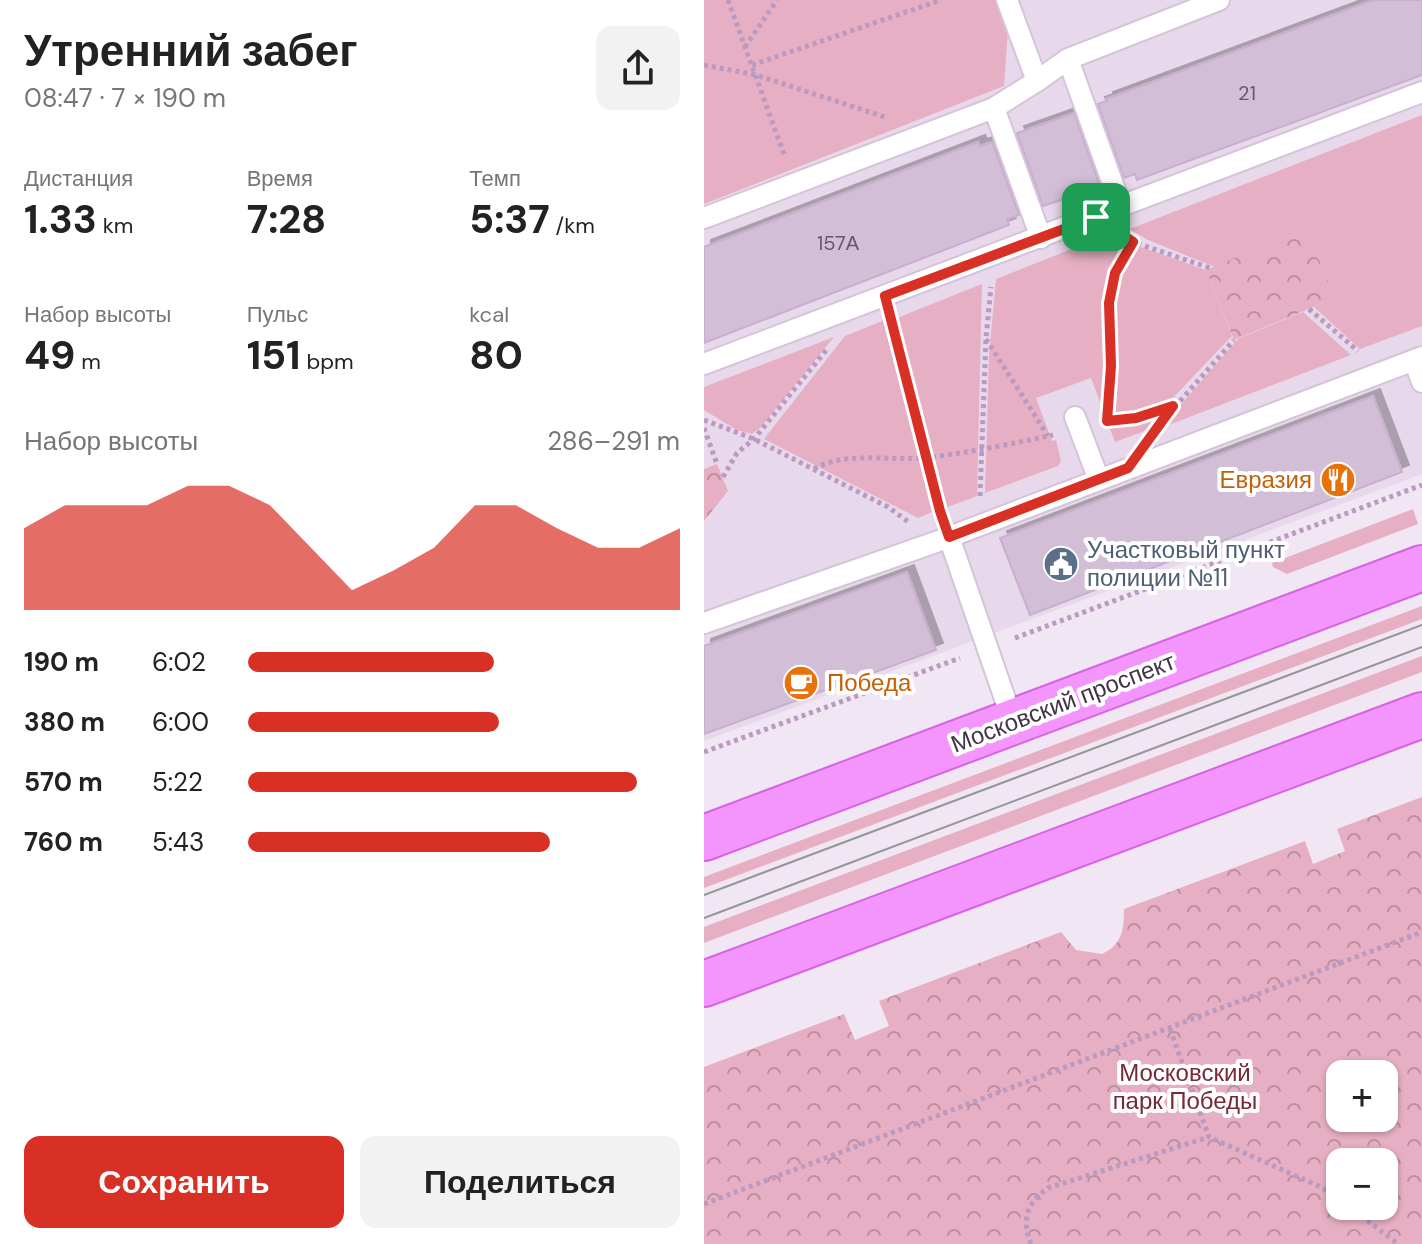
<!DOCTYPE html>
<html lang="ru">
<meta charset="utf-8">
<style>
body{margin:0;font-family:"DM Sans",sans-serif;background:#f2f2f2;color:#222;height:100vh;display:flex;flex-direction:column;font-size:30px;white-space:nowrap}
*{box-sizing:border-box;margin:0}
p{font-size:26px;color:#767676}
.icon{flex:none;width:44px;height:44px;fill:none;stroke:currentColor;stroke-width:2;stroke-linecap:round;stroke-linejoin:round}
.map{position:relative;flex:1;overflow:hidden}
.details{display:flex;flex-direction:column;background:#fff;width:704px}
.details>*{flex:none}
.tools{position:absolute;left:622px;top:1060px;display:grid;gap:16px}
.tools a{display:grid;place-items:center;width:72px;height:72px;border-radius:16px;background:#fff;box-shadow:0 2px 6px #0004;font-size:40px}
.pin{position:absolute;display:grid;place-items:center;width:68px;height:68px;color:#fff;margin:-34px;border-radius:16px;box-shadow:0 4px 12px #0006}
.round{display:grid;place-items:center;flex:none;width:84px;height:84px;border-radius:16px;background:#f2f2f2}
.summary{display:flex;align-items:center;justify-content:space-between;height:136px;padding:0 24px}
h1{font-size:44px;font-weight:700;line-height:60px}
.stats{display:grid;grid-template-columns:repeat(3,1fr);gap:12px;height:136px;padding:8px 24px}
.stats div{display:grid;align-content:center}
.stats b{font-size:40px;font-weight:700}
.stats small{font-size:22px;font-weight:400}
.stats p{font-size:22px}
.chart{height:224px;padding:16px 24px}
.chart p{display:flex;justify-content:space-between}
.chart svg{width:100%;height:144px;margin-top:8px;fill:#d93025;opacity:.7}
.button{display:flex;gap:16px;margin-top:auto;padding:16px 24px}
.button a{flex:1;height:92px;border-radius:16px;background:#d93025;color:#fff;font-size:32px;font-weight:700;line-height:92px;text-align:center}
.button a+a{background:#f2f2f2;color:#222}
ul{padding:0 24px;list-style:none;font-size:26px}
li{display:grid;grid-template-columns:128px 96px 1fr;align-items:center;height:60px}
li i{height:20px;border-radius:10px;background:#d93025}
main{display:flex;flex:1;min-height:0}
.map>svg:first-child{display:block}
.residential{fill:#e8d8eb}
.grass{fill:#e7afc3}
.forest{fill:url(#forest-crowns);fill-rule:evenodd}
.building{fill:#d2bed7;stroke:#c9afcf;stroke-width:2;filter:url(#shadow)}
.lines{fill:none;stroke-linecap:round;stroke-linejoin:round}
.lane-casing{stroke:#d6c3d9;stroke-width:24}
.primary-casing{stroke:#d564e3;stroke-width:48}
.path{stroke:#ba9ac0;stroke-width:5;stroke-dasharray:4 4;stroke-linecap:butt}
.lane{stroke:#fff;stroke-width:20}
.primary{stroke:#f395fd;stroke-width:44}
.tram{stroke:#959595;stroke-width:2}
.route-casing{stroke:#fff;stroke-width:16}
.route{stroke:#d93025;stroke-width:10}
.labels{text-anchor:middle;stroke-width:8;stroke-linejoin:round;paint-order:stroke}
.number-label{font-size:20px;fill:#66576a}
.food-label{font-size:24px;fill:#c56008;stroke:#fff;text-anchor:end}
.service-label{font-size:24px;fill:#4e5e75;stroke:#fff;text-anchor:start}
.street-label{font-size:24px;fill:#423546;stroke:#fff}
.park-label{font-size:24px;fill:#772938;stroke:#fff}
</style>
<main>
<section class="details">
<div class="summary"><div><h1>Утренний забег</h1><p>08:47 · 7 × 190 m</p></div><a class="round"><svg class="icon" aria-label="share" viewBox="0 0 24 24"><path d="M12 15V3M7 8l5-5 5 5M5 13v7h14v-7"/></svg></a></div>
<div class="stats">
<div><p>Дистанция</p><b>1.33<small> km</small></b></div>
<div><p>Время</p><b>7:28</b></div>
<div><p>Темп</p><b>5:37<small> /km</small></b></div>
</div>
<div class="stats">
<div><p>Набор высоты</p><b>49<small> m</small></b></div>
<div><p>Пульс</p><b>151<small> bpm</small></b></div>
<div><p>kcal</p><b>80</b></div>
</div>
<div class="chart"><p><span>Набор высоты</span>286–291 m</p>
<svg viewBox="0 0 160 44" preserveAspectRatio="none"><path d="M0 44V19L10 12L20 12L30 12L40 6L50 6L60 12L70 25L80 38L90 32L100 25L110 12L120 12L130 19L140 25L150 25L160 19V44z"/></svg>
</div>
<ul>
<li><b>190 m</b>6:02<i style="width:57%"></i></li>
<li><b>380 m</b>6:00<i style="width:58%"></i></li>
<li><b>570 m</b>5:22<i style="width:90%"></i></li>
<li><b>760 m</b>5:43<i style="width:70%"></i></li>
</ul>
<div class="button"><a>Сохранить</a><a>Поделиться</a></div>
</section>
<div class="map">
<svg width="718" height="1244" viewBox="0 0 718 1244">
<defs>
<pattern id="forest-crowns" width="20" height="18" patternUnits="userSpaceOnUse" patternTransform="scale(2)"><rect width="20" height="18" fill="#e7afc3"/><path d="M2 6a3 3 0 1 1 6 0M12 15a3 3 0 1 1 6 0" fill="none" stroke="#bd8fa0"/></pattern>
<filter id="shadow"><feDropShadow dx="7" dy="-7" stdDeviation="0" flood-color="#0004"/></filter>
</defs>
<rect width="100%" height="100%" fill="#f1e6f3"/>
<!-- residential -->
<path class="residential" d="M 0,0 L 718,0 L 718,474 L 0,741 Z"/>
<!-- grass -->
<path class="grass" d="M 0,0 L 306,0 L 300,86 L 0,204 Z
M 718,115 L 718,326 L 656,349 L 610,307 L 630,298 L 602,230 L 511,267 L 444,240 L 426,229 Z
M 403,235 L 502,270 L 528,336 L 463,404 L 446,429 L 411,442 L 387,378 L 332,398 L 348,441 L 352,440 L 357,461 L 354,466 L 281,493 L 285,355 L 292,279 Z
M 278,284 L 273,496 L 241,508 L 193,318 Z
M 599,312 L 647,355 L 462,426 L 474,408 L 534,339 Z
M 181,320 L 231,511 L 214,518 L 60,439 L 141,336 Z
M 130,337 L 57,427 L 48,434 L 33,430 L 0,410 L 0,387 Z
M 709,509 L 714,524 L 583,574 L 569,567 L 568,563 Z
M 718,606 L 718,619 L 0,888 L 0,877 Z
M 718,656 L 718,672 L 0,943 L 0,927 Z"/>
<!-- forest -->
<path class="forest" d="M 602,229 L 631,298 L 530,340 L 502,270 Z
M 13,464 L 24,491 L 0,521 L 0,469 Z
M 718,797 L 718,1244 L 0,1244 L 0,1067 L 140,1014 L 151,1040 L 185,1026 L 175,1001 L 357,932 L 372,950 L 398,954 C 418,945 420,930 420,909 L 601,841 L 609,864 L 641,851 L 633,829 ZM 680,1074 L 680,1118 L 636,1118 L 636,1074 ZM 680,1162 L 680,1206 L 636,1206 L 636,1162 Z"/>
<!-- building -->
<path class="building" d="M 669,0 L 718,0 L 718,75 L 433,180 L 431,174 L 420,178 L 394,104 L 403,101 L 402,99 Z
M 370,113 L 396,187 L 339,206 L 313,133 Z
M 274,142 L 276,146 L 288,142 L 315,215 L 303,219 L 305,225 L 0,343 L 0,247 Z
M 669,396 L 698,472 L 326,615 L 296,538 Z
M 203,572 L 232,650 L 0,734 L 0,646 Z"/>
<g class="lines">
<defs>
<path id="lane" d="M 303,0 L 333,81
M 364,59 L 417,207
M 290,108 L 337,238
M 0,218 L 290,108 L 333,81 L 364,59 L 515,0
M 710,360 L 718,382
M 0,364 L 718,92
M 371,417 L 395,480
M 245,537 L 309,722
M 0,623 L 232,542 L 718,357"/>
<path id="primary" d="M 0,838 L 718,568
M 0,984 L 718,715"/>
</defs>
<!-- lane casing -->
<use href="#lane" class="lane-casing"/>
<!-- primary casing -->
<use href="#primary" class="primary-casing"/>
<!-- path -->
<path class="path" d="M 24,0 L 81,157
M 41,47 L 73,0
M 0,65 L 52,75 L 184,118
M 48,65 L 237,0
M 420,235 L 429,242 L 506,268
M 605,309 L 654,351
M 188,320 L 236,512
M 282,339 L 344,436
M 403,416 L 407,366 L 405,303 L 411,273 L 429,242
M 0,420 L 50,439 L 184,507 L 206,523
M 401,422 L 432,418 L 469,406
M 455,425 L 530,340
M 0,428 L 13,464
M 110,469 C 140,451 186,461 220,458 C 263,453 307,444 349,435
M 19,477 L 33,453 L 50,439 L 124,348
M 276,496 L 282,338 L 287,287
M 311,638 L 718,485
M 0,752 L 256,658
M 466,1029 L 505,1137 L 619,1188 L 636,1200
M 0,1204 L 718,932
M 644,1206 L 694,1244
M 327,1244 C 317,1219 323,1203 344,1188 L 505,1137"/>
<!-- lane -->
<use href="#lane" class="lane"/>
<!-- primary -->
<use href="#primary" class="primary"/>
<!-- tram -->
<path class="tram" d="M 0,895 L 718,625
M 0,918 L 718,647"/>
</g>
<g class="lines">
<defs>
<path id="route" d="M 392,217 L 429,242 L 411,273 L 405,303 L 407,366 L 403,421 L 432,418 L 469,406 L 424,468 L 245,537 L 236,511 L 181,296 Z"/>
</defs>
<!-- route casing -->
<use href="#route" class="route-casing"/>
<!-- route -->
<use href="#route" class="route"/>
</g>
<!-- icons -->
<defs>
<symbol id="restaurant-disc" viewBox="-11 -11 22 22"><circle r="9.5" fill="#e8710a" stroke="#fff"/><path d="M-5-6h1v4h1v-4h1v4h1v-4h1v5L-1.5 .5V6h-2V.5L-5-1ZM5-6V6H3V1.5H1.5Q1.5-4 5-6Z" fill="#fff"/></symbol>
<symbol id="civic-disc" viewBox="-11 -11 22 22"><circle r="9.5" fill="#5c6f8a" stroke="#fff"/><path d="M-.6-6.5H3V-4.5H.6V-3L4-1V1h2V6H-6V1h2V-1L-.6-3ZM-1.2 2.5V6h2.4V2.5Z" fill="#fff"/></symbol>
<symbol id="cafe-disc" viewBox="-11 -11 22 22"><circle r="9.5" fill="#e8710a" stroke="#fff"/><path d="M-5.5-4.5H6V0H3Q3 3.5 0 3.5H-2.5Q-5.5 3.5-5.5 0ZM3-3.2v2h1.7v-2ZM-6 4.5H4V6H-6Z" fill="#fff"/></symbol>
</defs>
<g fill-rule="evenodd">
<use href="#restaurant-disc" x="614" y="460" width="40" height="40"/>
<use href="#civic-disc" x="337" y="544" width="40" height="40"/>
<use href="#cafe-disc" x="77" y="663" width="40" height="40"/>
</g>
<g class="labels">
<!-- number labels -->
<g class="number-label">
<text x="543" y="100">21</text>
<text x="134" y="250">157А</text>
</g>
<!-- food labels -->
<g class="food-label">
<text x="608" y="488">Евразия</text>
<text x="123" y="691" text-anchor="start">Победа</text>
</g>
<!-- service labels -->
<g class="service-label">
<text x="383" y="558">Участковый пункт<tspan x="383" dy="28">полиции №11</tspan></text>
</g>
<!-- street labels -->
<g class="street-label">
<text transform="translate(359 703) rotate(-21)" y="8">Московский проспект</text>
</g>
<!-- park labels -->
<g class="park-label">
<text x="481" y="1081">Московский<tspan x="481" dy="28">парк Победы</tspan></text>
</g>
</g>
</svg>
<div class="tools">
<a>+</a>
<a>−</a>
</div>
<div class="pin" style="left:392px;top:217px;background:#1e9e55"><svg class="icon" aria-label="arrive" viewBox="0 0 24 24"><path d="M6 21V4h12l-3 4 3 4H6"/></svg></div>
</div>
</main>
